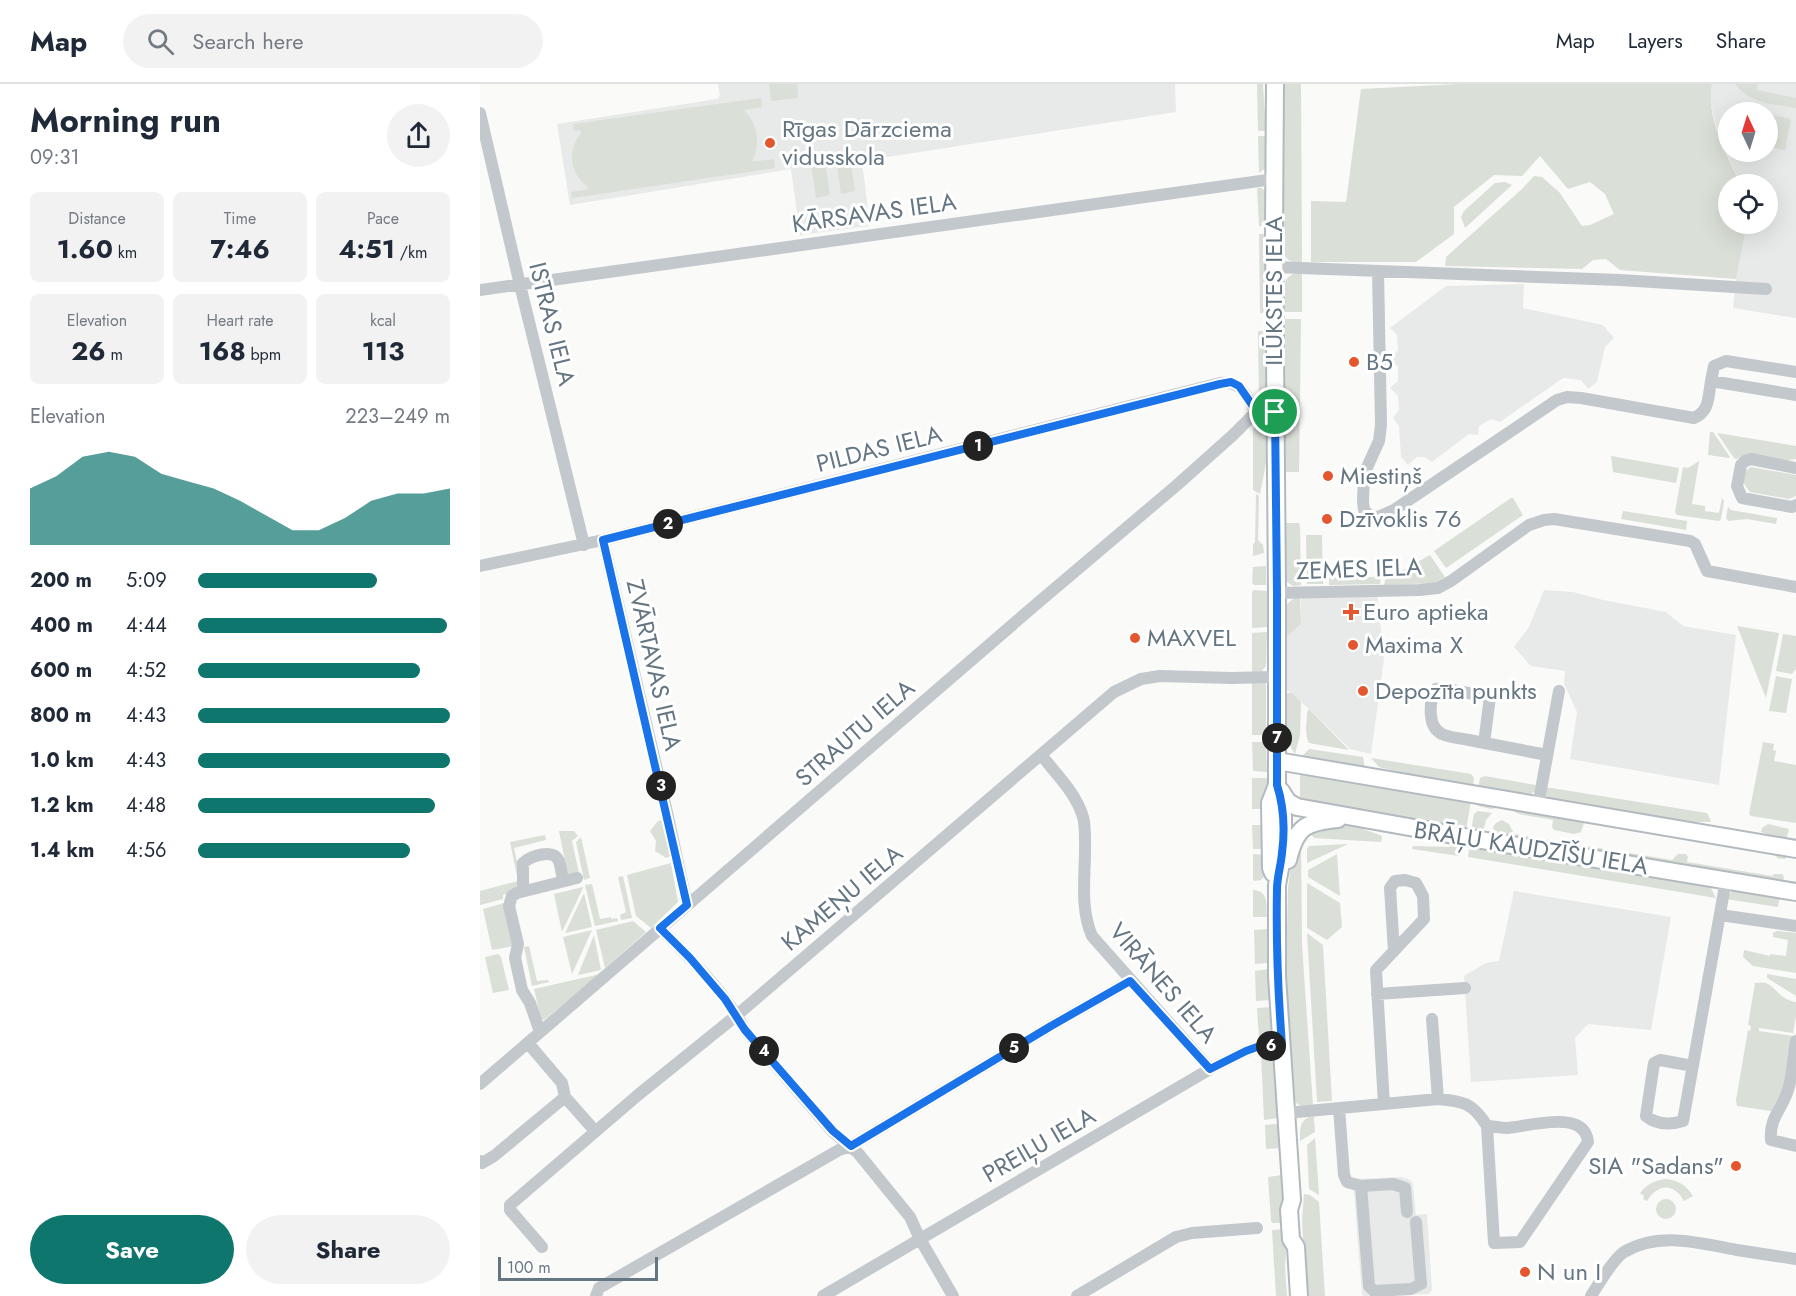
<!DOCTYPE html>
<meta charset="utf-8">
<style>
body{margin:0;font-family:Jost,sans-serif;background:#f2f2f3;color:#1f2937;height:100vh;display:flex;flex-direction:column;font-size:22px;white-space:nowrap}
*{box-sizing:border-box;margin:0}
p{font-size:20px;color:#747a83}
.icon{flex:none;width:33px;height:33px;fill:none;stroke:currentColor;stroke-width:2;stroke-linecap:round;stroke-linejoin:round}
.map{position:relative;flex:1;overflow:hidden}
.side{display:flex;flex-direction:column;background:#fff;width:480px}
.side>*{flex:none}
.needle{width:39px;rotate:356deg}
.buttons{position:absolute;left:1238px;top:18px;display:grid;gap:12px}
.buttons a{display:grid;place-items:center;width:60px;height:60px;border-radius:50%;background:#fff;box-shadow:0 6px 24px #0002;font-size:30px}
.scale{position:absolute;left:18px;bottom:15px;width:160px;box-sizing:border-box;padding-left:6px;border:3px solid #657683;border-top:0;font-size:16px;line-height:21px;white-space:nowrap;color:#657683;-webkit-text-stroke:4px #fff;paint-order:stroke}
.pin{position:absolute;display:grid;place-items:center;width:51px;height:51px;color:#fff;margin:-26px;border:3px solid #fff;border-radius:50%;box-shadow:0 2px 6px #0007}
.km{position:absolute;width:30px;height:30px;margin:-15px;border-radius:50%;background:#222;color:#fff;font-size:16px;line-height:30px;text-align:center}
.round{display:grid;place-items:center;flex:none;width:63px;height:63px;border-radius:32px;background:#f2f2f3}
.overview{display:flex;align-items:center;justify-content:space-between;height:102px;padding:0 30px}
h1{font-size:33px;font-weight:700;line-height:45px}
.figures{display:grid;grid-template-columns:repeat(3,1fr);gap:9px;height:102px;padding:6px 30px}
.figures div{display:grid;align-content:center;border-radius:9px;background:#f2f2f3;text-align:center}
.figures b{font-size:26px;font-weight:700}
.figures small{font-size:16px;font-weight:400}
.figures p{font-size:16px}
.chart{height:168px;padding:12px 30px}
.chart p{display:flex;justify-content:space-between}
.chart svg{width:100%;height:108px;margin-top:6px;fill:#0f766e;opacity:.7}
.cta{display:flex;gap:12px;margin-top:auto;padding:12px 30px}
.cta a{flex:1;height:69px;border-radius:36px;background:#0f766e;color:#fff;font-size:24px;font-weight:700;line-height:69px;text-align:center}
.cta a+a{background:#f2f2f3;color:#1f2937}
ul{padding:0 30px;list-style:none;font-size:20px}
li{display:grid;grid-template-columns:96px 72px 1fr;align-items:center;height:45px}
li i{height:15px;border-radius:8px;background:#0f766e}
header{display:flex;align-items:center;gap:36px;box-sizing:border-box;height:84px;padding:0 30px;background:#fff;border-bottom:2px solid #e0e1e3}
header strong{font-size:28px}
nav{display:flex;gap:33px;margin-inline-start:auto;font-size:21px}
.search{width:420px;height:54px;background:#f2f2f3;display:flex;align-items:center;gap:15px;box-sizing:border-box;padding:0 21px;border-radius:33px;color:#747a83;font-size:22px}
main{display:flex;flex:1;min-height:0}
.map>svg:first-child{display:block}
.built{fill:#e8e9e9;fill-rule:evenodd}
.green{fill:#dadfd7}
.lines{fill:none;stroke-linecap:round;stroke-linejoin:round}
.secondary-casing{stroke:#b3babf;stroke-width:20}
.street{stroke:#c3c8cc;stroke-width:12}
.secondary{stroke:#fff;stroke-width:16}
.route-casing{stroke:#fff;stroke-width:12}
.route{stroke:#1a73e8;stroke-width:8}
.poi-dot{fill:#e4572e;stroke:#fff;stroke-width:2}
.labels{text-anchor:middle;stroke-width:6;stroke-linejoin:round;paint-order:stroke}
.poi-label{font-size:24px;fill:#657683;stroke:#fff;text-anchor:start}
.street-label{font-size:24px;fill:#657683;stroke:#fff}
</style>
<header>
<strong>Map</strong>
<div class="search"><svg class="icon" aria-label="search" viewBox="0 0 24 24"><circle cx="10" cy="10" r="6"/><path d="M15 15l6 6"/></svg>Search here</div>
<nav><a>Map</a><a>Layers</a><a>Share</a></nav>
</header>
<main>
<section class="side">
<div class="overview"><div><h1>Morning run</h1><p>09:31</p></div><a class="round"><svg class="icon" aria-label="share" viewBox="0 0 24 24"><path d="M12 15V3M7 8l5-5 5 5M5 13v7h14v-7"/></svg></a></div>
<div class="figures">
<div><p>Distance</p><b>1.60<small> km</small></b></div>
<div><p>Time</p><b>7:46</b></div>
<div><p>Pace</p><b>4:51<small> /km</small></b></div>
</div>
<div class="figures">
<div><p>Elevation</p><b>26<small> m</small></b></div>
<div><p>Heart rate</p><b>168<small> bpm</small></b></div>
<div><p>kcal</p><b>113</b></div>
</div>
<div class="chart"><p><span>Elevation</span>223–249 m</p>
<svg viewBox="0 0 160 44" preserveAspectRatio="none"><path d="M0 44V21L10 16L20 8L30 6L40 8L50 15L60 18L70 21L80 26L90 32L100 38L110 38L120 33L130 26L140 23L150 23L160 21V44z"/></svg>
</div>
<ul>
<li><b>200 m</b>5:09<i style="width:71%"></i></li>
<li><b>400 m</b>4:44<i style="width:99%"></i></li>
<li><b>600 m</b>4:52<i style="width:88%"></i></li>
<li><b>800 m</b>4:43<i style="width:100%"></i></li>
<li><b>1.0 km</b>4:43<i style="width:100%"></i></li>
<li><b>1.2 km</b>4:48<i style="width:94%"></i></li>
<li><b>1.4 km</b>4:56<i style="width:84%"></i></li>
</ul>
<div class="cta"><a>Save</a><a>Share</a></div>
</section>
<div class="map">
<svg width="1316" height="1212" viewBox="0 0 1316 1212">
<rect width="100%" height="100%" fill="#fafaf8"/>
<!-- built -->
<path class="built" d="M 238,0 L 695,0 L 696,28 L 382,77 L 390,142 L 320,151 L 311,85 L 90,121 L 77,40 L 237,15 L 240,12 Z
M 1232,0 L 1316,0 L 1316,234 L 1253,224 L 1256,195 L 1267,140 L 1287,140 L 1287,100 L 1265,100 L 1259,99 L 1236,41 L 1229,13 ZM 1248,28 L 1287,28 L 1287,68 L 1248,68 Z
M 1044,200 L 1043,224 L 1123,241 L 1134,254 L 1125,263 L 1117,298 L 1108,305 L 1101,296 L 1083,294 L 1020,338 L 1011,335 L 999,342 L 998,351 L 989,350 L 952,378 L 944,373 L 937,373 L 928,381 L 921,373 L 919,342 L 913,334 L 919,326 L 918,312 L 910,304 L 918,297 L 918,283 L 910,275 L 918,266 L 917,251 L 910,244 L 966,202 Z
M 1064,506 L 1093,508 L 1123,516 L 1186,528 L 1203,542 L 1256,551 L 1239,701 L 1090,675 L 1097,628 L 1084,600 L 1085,587 L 1051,582 L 1034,563 L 1049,543 Z
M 897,509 L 904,575 L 891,670 L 870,665 L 829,625 L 806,605 L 806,554 L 821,540 L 821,511 Z
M 1034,807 L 1191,833 L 1171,946 L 1108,940 L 1095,954 L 1098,991 L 991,998 L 984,892 L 1006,879 L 1019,877 Z
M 922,1093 L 930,1096 L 933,1100 L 936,1131 L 947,1130 L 952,1206 L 949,1210 L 884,1212 L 882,1211 L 873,1095 Z"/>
<!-- green -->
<path class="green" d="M 289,0 L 317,0 L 318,14 L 291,17 Z
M 777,0 L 783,0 L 786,47 L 778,47 Z
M 803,0 L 821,0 L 822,179 C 811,179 805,176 802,165 Z
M 979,0 L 1232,0 C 1225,32 1247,69 1259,98 L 1265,100 L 1248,100 L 1248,140 L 1267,140 L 1256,195 L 1140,186 L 1126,175 L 1113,176 L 1102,185 L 965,182 L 966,173 L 1042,105 L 1054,92 L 1062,93 L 1080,109 L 1102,142 L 1110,141 L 1134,130 L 1125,110 L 1110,98 L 1088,105 L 1060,72 L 1042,92 L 1014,91 L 974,123 L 974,150 L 936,178 L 831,178 L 831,117 L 866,118 L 881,5 Z
M 1255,0 L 1278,0 L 1277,6 L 1316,14 L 1316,24 C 1293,20 1270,20 1255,0 Z
M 281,14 L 282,23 L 264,26 C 278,40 281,60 272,78 L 294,75 L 295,84 L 92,114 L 91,108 L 109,105 C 106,101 102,99 99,94 C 89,80 90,63 101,49 L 100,46 L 94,47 L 93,40 Z
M 1287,30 L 1311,35 L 1305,66 L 1287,62 Z
M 778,52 L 785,52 L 786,84 L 779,89 Z
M 370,73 L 375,107 L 361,110 L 356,75 Z
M 345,77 L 350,111 L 336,114 L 331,79 Z
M 1025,98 L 1032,101 L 985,144 L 981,133 L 984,127 L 1015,99 Z
M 777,104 L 782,104 L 785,107 L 786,142 L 779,142 Z
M 779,150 L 786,150 L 787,229 L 780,229 Z
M 813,190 L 822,190 L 822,228 L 803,228 C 803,214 799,197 813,190 Z
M 803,235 L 821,235 L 819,388 L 805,388 L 802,356 Z
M 778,247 L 786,247 L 787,305 L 786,310 L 779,315 Z
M 776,343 C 781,344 785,347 786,352 C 790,367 783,394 780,410 L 773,406 L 773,345 Z
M 1230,348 L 1233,348 L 1250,373 L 1249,374 L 1228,371 Z
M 1237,349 L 1316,362 L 1316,375 C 1296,380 1275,363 1257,375 L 1254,374 Z
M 1131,372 L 1199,384 L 1196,399 L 1133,388 Z
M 1219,377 L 1212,420 L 1225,422 L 1225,427 L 1239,429 L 1242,414 L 1244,417 L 1241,435 L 1239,437 L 1197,431 L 1195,428 L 1203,383 L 1208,384 Z
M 1271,383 L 1316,391 L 1316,412 L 1309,415 L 1270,408 L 1262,397 L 1265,387 Z
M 776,410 L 779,412 L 778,456 L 783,461 L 784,469 L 773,472 L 773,461 L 775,458 Z
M 1031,414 L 1033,414 L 1043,431 L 966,484 L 954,467 Z
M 1248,423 L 1251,426 L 1297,434 L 1296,440 L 1267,435 L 1248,437 L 1246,434 Z
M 1143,427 L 1207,437 L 1206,446 L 1141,435 Z
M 806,439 L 819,439 L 820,444 L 821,501 L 813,502 L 804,496 Z
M 826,451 L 842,451 L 843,500 L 827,500 Z
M 950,471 L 965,493 L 955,499 L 904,501 L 906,493 L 911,493 Z
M 786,482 L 786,501 L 774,501 L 772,499 L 773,483 Z
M 849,493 L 901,493 L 900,500 L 849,501 Z
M 774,506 L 787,507 L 787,543 L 772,544 L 772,508 Z
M 820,512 L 821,540 L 807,553 L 805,522 L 814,514 Z
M 1257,542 L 1299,549 L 1286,614 Z
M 787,548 L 786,582 L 781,588 L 772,588 L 772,549 Z
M 1303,550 L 1316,552 L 1316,585 L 1312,590 L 1296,587 Z
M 1296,592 L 1312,595 L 1306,629 L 1289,627 Z
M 772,596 L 785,598 L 786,601 L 786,651 L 772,651 Z
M 807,609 L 812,609 L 821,618 L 820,651 L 815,670 C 802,653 807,629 807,609 Z
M 829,625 L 869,666 L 829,659 C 824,650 827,638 827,628 Z
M 772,658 L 786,658 L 787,688 L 773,687 Z
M 1283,658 L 1294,660 L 1293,666 L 1296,667 L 1294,677 L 1316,681 L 1316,739 L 1271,732 L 1269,730 Z
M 829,665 L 883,673 L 885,685 L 820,674 Z
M 891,674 L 991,690 L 994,694 L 993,704 L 965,700 L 899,683 Z
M 820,689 L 991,717 L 986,746 L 820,719 Z
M 1005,692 L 1056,701 L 1055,707 L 1048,712 L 998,705 L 1000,694 Z
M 772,694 L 787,694 L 788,725 L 772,725 Z
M 1065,703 L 1227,729 L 1231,737 L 1230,738 L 1205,738 L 1071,718 L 1067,714 Z
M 996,718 L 1307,768 L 1308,773 L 1304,775 L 1297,774 L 1295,770 L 1104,739 L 1101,748 L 1094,750 L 1074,746 L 1072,743 L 1073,736 L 1039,730 L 1028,724 L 1021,723 L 1011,725 L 998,722 Z
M 998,727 L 1012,729 L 1006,736 L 1003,748 L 991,747 L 994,730 Z
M 183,736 L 191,772 L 186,774 L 175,767 L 176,757 L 170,747 L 178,737 Z
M 1022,736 L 1029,740 L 1034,750 L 1192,776 L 1198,770 L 1206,770 L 1208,773 L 1207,778 L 1292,792 L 1294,790 L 1302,790 L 1304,793 L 1303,798 L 1019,752 L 1015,748 L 1013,743 L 1016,739 Z
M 852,740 L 878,743 L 902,752 L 901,758 L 834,754 L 828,746 Z
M 1288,740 L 1309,745 L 1306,757 L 1281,748 L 1282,744 Z
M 772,741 L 787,741 L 787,765 L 773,765 Z
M 79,747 L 94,747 L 98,752 L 92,757 L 99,789 L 88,792 Z
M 65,751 L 66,756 L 34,764 L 41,796 L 36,807 L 23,811 L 23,815 L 0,821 L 0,807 L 38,797 L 30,758 Z
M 821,752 L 822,861 L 833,1021 L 822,1022 L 816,1019 L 812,1009 L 806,891 L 808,804 L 813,765 Z
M 101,753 L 110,794 L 104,796 L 96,758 Z
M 983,757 L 979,772 L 932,765 L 933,762 L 969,763 Z
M 990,758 L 1223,798 L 1230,802 L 1236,814 L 988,773 Z
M 868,760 L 827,779 L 827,765 L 829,762 Z
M 773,770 L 786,771 L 786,790 L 781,796 L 775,797 L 773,796 Z
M 857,770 L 860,812 L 828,793 L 828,786 Z
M 191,779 L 198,818 L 171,844 L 156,832 L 147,791 Z
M 143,792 L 152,834 L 141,836 L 140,831 L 146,828 L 138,793 Z
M 827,799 L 860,819 L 862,843 L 847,856 L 827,844 Z
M 112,800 L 120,835 L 131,833 L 131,835 L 137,834 L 138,837 L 115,842 L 105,801 Z
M 103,803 L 103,804 L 82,848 L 74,810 Z
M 1257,804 L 1300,811 L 1298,823 L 1246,815 L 1251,808 Z
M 773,806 C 789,807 786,820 787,833 L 773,833 Z
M 104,809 L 112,843 L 85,849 Z
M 24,819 L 34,862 L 12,866 L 3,825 Z
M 153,837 L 166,848 L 125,884 L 116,846 Z
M 787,845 L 788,879 L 775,880 L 774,846 Z
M 112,846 L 92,890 L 83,853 Z
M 1297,847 L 1316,849 L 1316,889 L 1273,882 L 1263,873 L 1264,866 L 1290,872 L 1290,870 L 1306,872 L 1308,856 L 1293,853 L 1293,849 Z
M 827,849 L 843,861 L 852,1017 L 837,1018 Z
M 114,851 L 121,886 L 98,891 Z
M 49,862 L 57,897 L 68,896 L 69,898 L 52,902 L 44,863 Z
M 18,870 L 21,873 L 29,906 L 13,909 L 5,873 Z
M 789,885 L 791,916 L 776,917 L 775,887 Z
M 120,890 L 64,936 L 61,935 L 54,905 Z
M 1287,890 L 1316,895 L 1316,912 L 1287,894 Z
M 1275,899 C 1279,899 1282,898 1286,899 C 1297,904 1300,916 1316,918 L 1316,932 L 1313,949 L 1279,944 L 1279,947 L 1313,952 L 1304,1003 L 1291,1027 L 1257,1022 L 1256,1016 L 1268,946 L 1270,947 L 1271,942 L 1268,941 Z
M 792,923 C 792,934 795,946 787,954 L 779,955 L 777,924 Z
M 781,970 C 786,970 790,971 793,976 C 798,984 798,1022 798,1034 L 784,1036 Z
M 834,1032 L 835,1048 L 820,1057 C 820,1045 819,1034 834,1032 Z
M 796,1040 L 799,1042 L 801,1064 L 786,1065 L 785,1041 Z
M 835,1054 L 839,1111 L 829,1105 L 827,1061 Z
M 802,1091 L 804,1139 L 793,1139 L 791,1137 L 788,1093 Z
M 1185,1095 C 1198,1096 1205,1100 1213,1112 L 1204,1117 C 1194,1099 1178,1099 1167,1117 L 1163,1115 L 1164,1112 L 1160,1109 C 1167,1100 1174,1097 1185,1095 Z
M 824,1110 L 830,1111 L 839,1118 L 845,1212 L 826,1212 L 822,1136 Z
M1176 1125a10 10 0 1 1 20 0a10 10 0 1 1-20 0Z
M 805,1145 L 807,1151 L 805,1184 L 807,1212 L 796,1212 L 792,1146 Z"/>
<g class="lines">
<defs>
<path id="secondary" d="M 795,0 L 794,147 L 797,509 L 797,701 L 803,721 L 803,768 L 797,801 L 797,892 L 812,1116 L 809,1126 L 811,1155 L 816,1163 L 819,1212
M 797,677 L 1316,765
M 801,707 L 808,718 L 817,723 L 1007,757 L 1316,808
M 808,776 C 816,743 825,738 858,735
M 793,789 L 791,784 L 790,719 L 797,701"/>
</defs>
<!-- secondary casing -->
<use href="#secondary" class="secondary-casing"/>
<!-- street -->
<path class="street" d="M 0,29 L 40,201 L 104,461
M 794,183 L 1140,196 L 1286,205
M 898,187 L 901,341 L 899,357 L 884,390 L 883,418 L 884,426 L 889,431 L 898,433 L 914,426 L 1077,316 L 1087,313 L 1101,314 L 1214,334 C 1230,327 1228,313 1231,297 L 1316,311
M 0,206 L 794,95
M 1231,297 L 1234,282 L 1246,277 L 1316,288
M 1316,384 L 1271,375 L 1265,377 L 1261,381 L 1257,402 L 1262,414 L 1312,423 L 1316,421
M 123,456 L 187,728 L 207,821
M 0,482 L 123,456 L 740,299 C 763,297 765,311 776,328
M 797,509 L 939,506 L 958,504 L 971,497 L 1049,441 L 1064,436 L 1074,435 L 1210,457 L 1215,460 L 1227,487 L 1316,503
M 1004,659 L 1010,613 L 961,604 L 956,605 C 949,617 947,643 962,650 C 970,654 981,654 989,656 C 1015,661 1041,666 1067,671
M 562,672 C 577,691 596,709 603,733 C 605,740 605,749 605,756 C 606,788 599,822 612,852 L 730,985
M 1058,722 L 1079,607
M 43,807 L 43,779 C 51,772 73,764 79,777 C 81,783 82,791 83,797
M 1240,831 L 1316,842
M 180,844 C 211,875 244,907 265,946 L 353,1048 L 378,1069 L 430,1133 L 440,1155 L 473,1212
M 897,910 L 985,904
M 952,935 L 958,1015
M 60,948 L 50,919 L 42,906 L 35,874 L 38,860 L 29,822 L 32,812 L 37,809 L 97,794
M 1316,957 C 1313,973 1313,991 1308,1006 C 1302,1025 1289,1034 1291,1056 L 1316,1062
M 48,959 L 82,999 L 85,1013 L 115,1047
M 1213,982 L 1180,976 L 1174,979 L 1166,1032 C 1177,1041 1190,1041 1203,1037 L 1246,796
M 0,1000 L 560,517 L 697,401 L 753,351 L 776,328
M 904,1020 L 896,886 L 944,835 L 943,812 L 936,799 L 925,796 L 915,797 L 910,804 L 914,867
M 859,1024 L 864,1091 L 867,1098 L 881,1102 L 889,1202 L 894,1207 L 931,1205 L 941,1200 L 936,1138
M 806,1029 L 958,1015 C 983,1017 993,1019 1007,1042 L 1014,1159 L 1040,1158 L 1108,1058 C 1105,1024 1047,1043 1027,1044 C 1020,1044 1014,1042 1007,1042
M 0,1077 L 2,1079 L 14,1072 L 85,1013
M 881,1102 L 913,1100 L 925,1104 L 927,1128
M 62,1163 L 30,1126 L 30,1121 L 158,1011 L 257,931 L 634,608 L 661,595 L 680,592 L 752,594 L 796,593
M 116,1212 L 119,1204 L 359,1066 L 371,1062 L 571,942 L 650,897
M 343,1212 L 730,985 L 766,967 L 777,963 L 802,961
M 597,1212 L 696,1153 L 712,1149 L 777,1144
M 1111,1212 C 1118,1201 1133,1175 1144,1168 C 1179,1147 1219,1159 1257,1166 C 1276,1169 1296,1172 1316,1175"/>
<!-- secondary -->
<use href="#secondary" class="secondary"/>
</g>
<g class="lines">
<defs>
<path id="route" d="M 751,298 L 759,302 L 777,328 L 795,328 L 797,509 L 797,701 C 804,723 805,746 802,769 C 801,781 797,793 797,805 C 796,857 798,909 802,961 L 777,963 L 766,967 L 730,985 L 650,897 L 571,942 L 371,1062 L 353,1047 L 265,946 L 245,915 L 210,874 L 180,844 L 207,821 L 123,456 L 740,300 Z"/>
</defs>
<!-- route casing -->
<use href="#route" class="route-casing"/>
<!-- route -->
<use href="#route" class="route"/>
</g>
<!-- markers -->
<g class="poi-dot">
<circle cx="290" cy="59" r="6"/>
<circle cx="874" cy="278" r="6"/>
<circle cx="848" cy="392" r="6"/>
<circle cx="847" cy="435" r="6"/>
<path d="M868 519h6v6h6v6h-6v6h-6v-6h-6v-6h6z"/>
<circle cx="655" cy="554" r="6"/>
<circle cx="873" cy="561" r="6"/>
<circle cx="883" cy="607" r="6"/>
<circle cx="1256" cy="1082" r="6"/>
<circle cx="1045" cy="1188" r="6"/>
</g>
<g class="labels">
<!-- poi labels -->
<g class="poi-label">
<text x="302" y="53">Rīgas Dārzciema<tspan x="302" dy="28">vidusskola</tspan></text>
<text x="886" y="286">B5</text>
<text x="860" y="400">Miestiņš</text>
<text x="859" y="443">Dzīvoklis 76</text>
<text x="883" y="536">Euro aptieka</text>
<text x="667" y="562">MAXVEL</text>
<text x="885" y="569">Maxima X</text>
<text x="895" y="615">Depozīta punkts</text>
<text x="1244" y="1090" text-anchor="end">SIA "Sadans"</text>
<text x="1057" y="1196">N un I</text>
</g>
<!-- street labels -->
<g class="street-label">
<text transform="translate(394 129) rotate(-8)" y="8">KĀRSAVAS IELA</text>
<text transform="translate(794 207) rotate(-90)" y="8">ILŪKSTES IELA</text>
<text transform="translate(72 240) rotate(76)" y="8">ISTRAS IELA</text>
<text transform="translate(399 365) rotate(-14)" y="8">PILDAS IELA</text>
<text transform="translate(879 485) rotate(-2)" y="8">ZEMES IELA</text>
<text transform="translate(174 581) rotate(77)" y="8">ZVĀRTAVAS IELA</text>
<text transform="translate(375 649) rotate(-41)" y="8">STRAUTU IELA</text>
<text transform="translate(1051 764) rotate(9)" y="8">BRĀĻU KAUDZĪŠU IELA</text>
<text transform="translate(362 814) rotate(-40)" y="8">KAMEŅU IELA</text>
<text transform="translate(683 899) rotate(49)" y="8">VIRĀNES IELA</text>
<text transform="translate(559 1061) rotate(-30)" y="8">PREIĻU IELA</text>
</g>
</g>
</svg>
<div class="buttons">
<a><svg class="needle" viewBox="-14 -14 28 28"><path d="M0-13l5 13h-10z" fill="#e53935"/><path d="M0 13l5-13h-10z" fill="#747a83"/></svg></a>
<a><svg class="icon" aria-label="locate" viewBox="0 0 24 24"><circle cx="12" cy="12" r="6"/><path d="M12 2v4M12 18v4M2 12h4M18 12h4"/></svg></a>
</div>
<div class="scale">100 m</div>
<div class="pin" style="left:795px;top:328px;background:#1e9e55"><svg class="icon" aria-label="arrive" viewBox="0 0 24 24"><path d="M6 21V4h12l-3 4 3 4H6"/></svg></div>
<b class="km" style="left:498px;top:362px">1</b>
<b class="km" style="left:188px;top:440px">2</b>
<b class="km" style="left:181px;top:702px">3</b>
<b class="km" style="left:284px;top:967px">4</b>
<b class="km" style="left:534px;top:964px">5</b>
<b class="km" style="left:791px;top:962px">6</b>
<b class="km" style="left:797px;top:654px">7</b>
</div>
</main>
